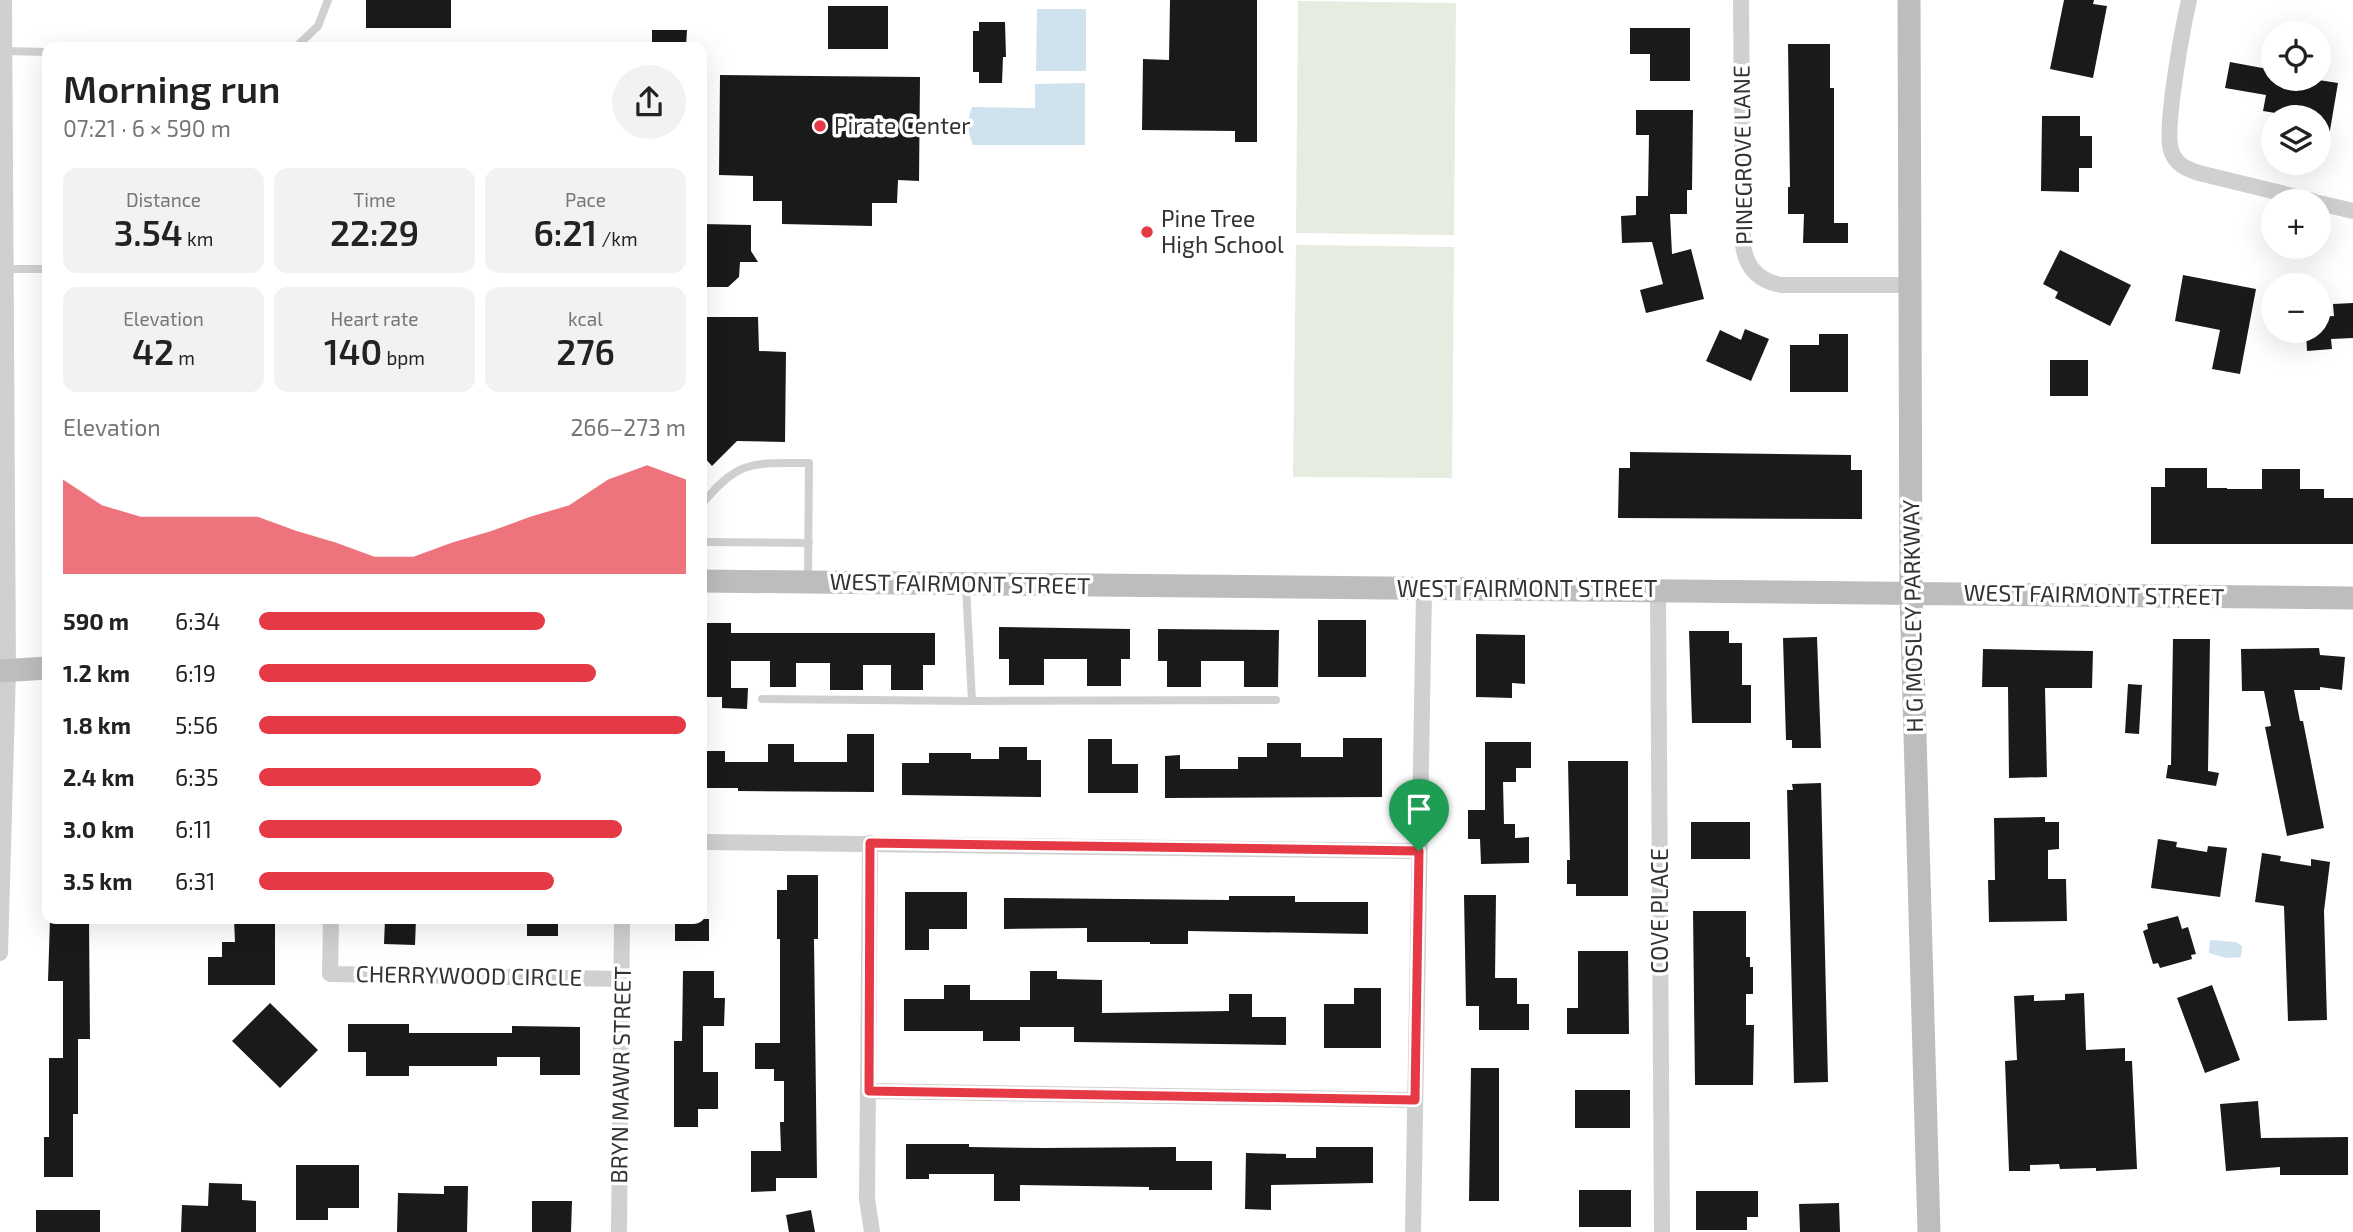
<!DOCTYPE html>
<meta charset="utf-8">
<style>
body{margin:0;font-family:"Exo 2",sans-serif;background:#f2f2f2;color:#222;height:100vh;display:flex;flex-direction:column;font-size:26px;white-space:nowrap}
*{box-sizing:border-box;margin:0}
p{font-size:23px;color:#767676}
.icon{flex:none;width:38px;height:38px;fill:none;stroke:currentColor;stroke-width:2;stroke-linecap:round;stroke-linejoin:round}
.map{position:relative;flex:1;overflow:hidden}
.panel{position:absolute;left:42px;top:42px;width:665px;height:882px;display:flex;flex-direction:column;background:#fff;border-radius:14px;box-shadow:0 7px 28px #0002}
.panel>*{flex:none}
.buttons{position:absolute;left:2261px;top:21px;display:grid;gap:14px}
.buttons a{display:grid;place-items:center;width:70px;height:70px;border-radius:50%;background:#fff;box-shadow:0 7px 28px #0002;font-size:35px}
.pin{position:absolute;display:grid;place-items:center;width:60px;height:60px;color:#fff;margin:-72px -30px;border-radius:50% 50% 50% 0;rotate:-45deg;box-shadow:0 0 7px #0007}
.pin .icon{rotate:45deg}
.round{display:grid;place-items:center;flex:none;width:74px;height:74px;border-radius:37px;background:#f2f2f2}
.summary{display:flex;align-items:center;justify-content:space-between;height:119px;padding:0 21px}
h1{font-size:38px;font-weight:600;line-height:52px}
.figures{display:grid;grid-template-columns:repeat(3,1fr);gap:10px;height:119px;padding:7px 21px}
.figures div{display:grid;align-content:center;border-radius:14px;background:#f2f2f2;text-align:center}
.figures b{font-size:35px;font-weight:600}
.figures small{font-size:19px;font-weight:400}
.figures p{font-size:19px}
.chart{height:196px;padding:14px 21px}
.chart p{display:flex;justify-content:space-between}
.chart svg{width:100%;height:126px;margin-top:7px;fill:#e63946;opacity:.7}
ul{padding:0 21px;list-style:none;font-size:23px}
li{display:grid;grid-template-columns:112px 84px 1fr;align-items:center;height:52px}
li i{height:18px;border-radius:9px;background:#e63946}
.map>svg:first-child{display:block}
.green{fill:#e6ecdf}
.water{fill:#cfe2ee}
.building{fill:#1a1a1a}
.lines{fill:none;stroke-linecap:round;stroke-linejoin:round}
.lane{stroke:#d0d0d0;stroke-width:8}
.street{stroke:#d0d0d0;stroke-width:16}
.secondary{stroke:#bdbdbd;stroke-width:23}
.route-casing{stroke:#fff;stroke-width:14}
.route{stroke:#e63946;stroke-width:9}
.poi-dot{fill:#e63946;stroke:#fff;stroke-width:2.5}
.labels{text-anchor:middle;stroke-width:7;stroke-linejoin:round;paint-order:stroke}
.poi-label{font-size:23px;fill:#333;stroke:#fff;text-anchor:start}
.street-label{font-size:23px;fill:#333;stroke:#fff}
</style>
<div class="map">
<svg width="2353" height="1232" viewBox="0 0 2353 1232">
<rect width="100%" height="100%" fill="#fff"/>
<!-- green -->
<path class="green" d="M 1298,1 L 1456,3 L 1454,235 L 1296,233 Z
M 1296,245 L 1454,247 L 1452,478 L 1293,477 Z"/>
<!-- water -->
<path class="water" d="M 1037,9 L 1086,9 L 1086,71 L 1036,71 Z
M 1085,83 L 1085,145 L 973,145 C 967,132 967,120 972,107 L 1035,108 L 1035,84 Z
M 2210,940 L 2236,942 L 2242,946 L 2241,957 L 2226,958 L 2209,953 Z"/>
<!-- building -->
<path class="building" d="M 366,0 L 451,0 L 451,28 L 366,28 Z
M 1170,0 L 1257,0 L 1257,142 L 1235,142 L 1235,131 L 1142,130 L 1143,59 L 1169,60 Z
M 2064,0 L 2094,0 L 2093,4 L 2107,6 L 2093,78 L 2050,69 Z
M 828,6 L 888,6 L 888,49 L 828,49 Z
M 979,22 L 1005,22 L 1006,57 L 1003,57 L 1002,83 L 979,83 L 979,72 L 973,72 L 973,31 L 979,31 Z
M 1630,28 L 1690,28 L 1690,81 L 1650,81 L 1650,54 L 1630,54 Z
M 652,30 L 687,30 L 686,47 L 652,47 Z
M 1788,44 L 1830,44 L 1830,88 L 1834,88 L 1834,223 L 1848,223 L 1848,243 L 1803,243 L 1804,214 L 1788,214 L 1788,187 L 1790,187 Z
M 2230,62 L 2273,70 L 2273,79 L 2312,79 L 2338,83 L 2327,148 L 2319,148 L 2319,117 L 2300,117 L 2263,111 L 2266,95 L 2225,88 Z
M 720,75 L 920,77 L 919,181 L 898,180 L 897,203 L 872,203 L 872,226 L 782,224 L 782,201 L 753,201 L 753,176 L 719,175 Z
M 1636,110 L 1693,110 L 1692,190 L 1687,190 L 1687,214 L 1670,214 L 1672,254 L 1691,249 L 1704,299 L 1646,313 L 1640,290 L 1663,284 L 1652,242 L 1622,243 L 1621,216 L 1636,215 L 1636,196 L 1648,196 L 1649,135 L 1636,135 Z
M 2042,116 L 2080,116 L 2080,136 L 2092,136 L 2092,168 L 2079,168 L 2079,192 L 2041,191 Z
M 702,224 L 751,225 L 751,251 L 758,262 L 740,262 L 739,277 L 728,287 L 702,287 Z
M 2060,250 L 2131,285 L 2110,326 L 2055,298 L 2058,292 L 2043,284 Z
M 2183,275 L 2256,289 L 2240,374 L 2212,369 L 2220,330 L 2175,321 Z
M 2353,303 L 2353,338 L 2331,339 L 2332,349 L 2307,351 L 2306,331 L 2319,331 L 2319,317 L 2334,316 L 2333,304 Z
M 702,317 L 758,317 L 759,351 L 786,352 L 785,442 L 737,441 L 712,466 L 702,455 Z
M 1745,329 L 1769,339 L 1751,381 L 1706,361 L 1720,330 L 1741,340 Z
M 1819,334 L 1848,334 L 1848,392 L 1790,392 L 1790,345 L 1819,345 Z
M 2050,360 L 2088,360 L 2088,396 L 2050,396 Z
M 1630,452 L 1851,455 L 1851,470 L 1862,470 L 1862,519 L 1618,518 L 1619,468 L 1630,468 Z
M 2165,468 L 2207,468 L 2207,488 L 2227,488 L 2227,489 L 2262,489 L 2262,469 L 2300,469 L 2300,489 L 2324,489 L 2324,498 L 2353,498 L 2353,544 L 2151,544 L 2151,487 L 2165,487 Z
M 1318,620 L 1366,620 L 1366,677 L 1318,677 Z
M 702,623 L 731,623 L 731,633 L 935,633 L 935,665 L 923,665 L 923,690 L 891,690 L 891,665 L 863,665 L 863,690 L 830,690 L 830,663 L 796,663 L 796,687 L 770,687 L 770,661 L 731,661 L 731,688 L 748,688 L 747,709 L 722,708 L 722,697 L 702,697 Z
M 999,627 L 1130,629 L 1130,659 L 1121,659 L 1121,686 L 1087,686 L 1087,659 L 1044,659 L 1044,685 L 1009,685 L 1009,659 L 999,659 Z
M 1158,629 L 1279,630 L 1278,687 L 1244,687 L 1244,661 L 1201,661 L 1201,687 L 1167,687 L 1167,661 L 1158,661 Z
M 1689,631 L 1729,631 L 1729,643 L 1742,643 L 1742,685 L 1751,685 L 1751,723 L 1692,723 Z
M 1476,634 L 1525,635 L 1525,684 L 1512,683 L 1512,698 L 1476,697 Z
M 1817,637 L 1821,748 L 1792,748 L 1792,740 L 1786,740 L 1783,638 Z
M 2173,639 L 2210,639 L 2208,771 L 2219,773 L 2216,786 L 2166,778 L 2168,765 L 2171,765 Z
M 2319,648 L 2320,655 L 2345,657 L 2342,690 L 2320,687 L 2320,690 L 2294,690 L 2300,721 L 2303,721 L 2324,828 L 2287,836 L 2265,727 L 2271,726 L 2264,691 L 2242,691 L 2241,649 Z
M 1983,649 L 2093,651 L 2092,688 L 2045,688 L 2047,777 L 2009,778 L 2008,687 L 1982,687 Z
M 2128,684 L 2142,685 L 2139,734 L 2125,733 Z
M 847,734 L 874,734 L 874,792 L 738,791 L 738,788 L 702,788 L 702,751 L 725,751 L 725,762 L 768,762 L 768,744 L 794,744 L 794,762 L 847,762 Z
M 1343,738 L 1382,738 L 1382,797 L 1165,798 L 1165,756 L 1180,755 L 1180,769 L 1238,769 L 1238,757 L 1267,757 L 1267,743 L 1301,743 L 1301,757 L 1343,757 Z
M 1088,739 L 1112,739 L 1112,764 L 1138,764 L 1138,793 L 1088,793 Z
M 1485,742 L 1531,742 L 1531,768 L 1516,768 L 1516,782 L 1503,782 L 1504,824 L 1515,824 L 1515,838 L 1529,837 L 1529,863 L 1481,864 L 1480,839 L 1468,839 L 1468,810 L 1485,810 Z
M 999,747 L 1027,747 L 1027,760 L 1041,760 L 1041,797 L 902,795 L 902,763 L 929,763 L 929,753 L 971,753 L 971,759 L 999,759 Z
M 1568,761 L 1628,761 L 1628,896 L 1576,896 L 1576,884 L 1567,884 L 1567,860 L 1570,860 Z
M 1821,783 L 1828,1082 L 1794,1083 L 1787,790 L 1793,790 L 1792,784 Z
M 2045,817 L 2045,822 L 2059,822 L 2059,849 L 2048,850 L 2048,879 L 2066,879 L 2067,921 L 1989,922 L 1988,880 L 1995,880 L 1994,818 Z
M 1691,822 L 1750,822 L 1750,859 L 1691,859 Z
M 2158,839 L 2177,842 L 2176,847 L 2207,852 L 2208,846 L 2227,848 L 2220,897 L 2151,888 Z
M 2262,853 L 2281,856 L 2280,861 L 2311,866 L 2311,859 L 2330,862 L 2324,911 L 2327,1020 L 2288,1021 L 2284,906 L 2255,902 Z
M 787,875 L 818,875 L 818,939 L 814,939 L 817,1178 L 776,1178 L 776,1191 L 751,1192 L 751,1151 L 781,1151 L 780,1122 L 784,1122 L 784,1081 L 774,1081 L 774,1069 L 755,1069 L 755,1043 L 780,1043 L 780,939 L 777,939 L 777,890 L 787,890 Z
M 905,892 L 967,892 L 967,929 L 929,929 L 929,950 L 905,950 Z
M 1464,895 L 1496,895 L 1495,978 L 1517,978 L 1517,1004 L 1529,1004 L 1529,1030 L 1479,1030 L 1479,1006 L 1466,1006 Z
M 1229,896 L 1295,896 L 1295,902 L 1368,902 L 1368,934 L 1188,931 L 1188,944 L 1150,944 L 1150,942 L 1087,942 L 1087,928 L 1004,929 L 1004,898 L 1229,900 Z
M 1693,911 L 1746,911 L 1746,957 L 1750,957 L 1750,967 L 1753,967 L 1753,994 L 1746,994 L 1746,1025 L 1754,1025 L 1753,1085 L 1695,1085 Z
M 2178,916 L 2182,929 L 2188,927 L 2196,954 L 2191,955 L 2192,959 L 2160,968 L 2158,963 L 2153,964 L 2143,931 L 2148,929 L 2147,924 Z
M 50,919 L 89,919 L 90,1039 L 78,1039 L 78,1114 L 73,1114 L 73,1177 L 44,1177 L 44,1137 L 49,1137 L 49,1058 L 63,1058 L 63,981 L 48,981 Z
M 234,919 L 275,919 L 275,985 L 208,985 L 208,957 L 222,957 L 222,942 L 235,942 Z
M 385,919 L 416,919 L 415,945 L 384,944 Z
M 527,919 L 558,919 L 558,936 L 527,936 Z
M 675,919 L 709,919 L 709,941 L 675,941 Z
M 1578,951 L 1628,951 L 1629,1034 L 1567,1034 L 1567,1008 L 1578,1008 Z
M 683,971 L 714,971 L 714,998 L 725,998 L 724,1026 L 703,1026 L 703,1072 L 718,1072 L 718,1109 L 698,1109 L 698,1127 L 674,1127 L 674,1041 L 682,1041 Z
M 1030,971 L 1057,971 L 1057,979 L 1102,980 L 1102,1013 L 1229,1011 L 1229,994 L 1252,994 L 1252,1017 L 1286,1017 L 1286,1045 L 1074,1042 L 1074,1027 L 1020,1027 L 1020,1041 L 983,1041 L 983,1031 L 904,1031 L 904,999 L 944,999 L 944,985 L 970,985 L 970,1000 L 1030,1000 Z
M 2212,985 L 2240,1060 L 2205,1073 L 2177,998 Z
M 1354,988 L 1381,988 L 1381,1048 L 1324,1048 L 1324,1004 L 1354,1004 Z
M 2084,993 L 2086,1050 L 2125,1048 L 2125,1061 L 2132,1061 L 2137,1169 L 2096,1171 L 2096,1168 L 2060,1169 L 2059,1164 L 2030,1165 L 2030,1171 L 2009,1171 L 2005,1061 L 2017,1060 L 2014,996 L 2034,995 L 2034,1001 L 2065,1000 L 2065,994 Z
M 270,1003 L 318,1050 L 280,1088 L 232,1041 Z
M 348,1024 L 409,1024 L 409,1033 L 512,1033 L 512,1026 L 580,1027 L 580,1075 L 540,1075 L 540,1057 L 497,1057 L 497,1066 L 409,1066 L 409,1076 L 366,1076 L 366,1052 L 348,1052 Z
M 1471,1068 L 1499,1068 L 1499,1201 L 1469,1201 Z
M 1575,1090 L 1630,1090 L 1630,1128 L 1575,1128 Z
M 2258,1101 L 2261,1138 L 2348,1137 L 2348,1175 L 2280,1175 L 2280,1167 L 2226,1171 L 2220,1104 Z
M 906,1144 L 969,1144 L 969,1147 L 1044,1148 L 1176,1147 L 1176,1161 L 1212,1161 L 1212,1190 L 1149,1190 L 1149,1187 L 1020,1185 L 1020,1201 L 994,1201 L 994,1174 L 929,1174 L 929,1179 L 906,1179 Z
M 1316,1147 L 1373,1147 L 1373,1183 L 1271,1185 L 1271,1210 L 1245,1209 L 1246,1153 L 1286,1154 L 1286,1158 L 1316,1158 Z
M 296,1165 L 359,1165 L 359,1208 L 328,1208 L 328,1220 L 296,1220 Z
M 209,1183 L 242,1184 L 242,1200 L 256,1201 L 256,1232 L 181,1232 L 182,1205 L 208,1206 Z
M 444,1186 L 468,1186 L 467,1232 L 397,1232 L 398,1193 L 444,1194 Z
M 1579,1190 L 1631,1190 L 1631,1227 L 1579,1227 Z
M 1696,1191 L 1758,1191 L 1758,1217 L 1747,1217 L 1747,1230 L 1696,1230 Z
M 532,1201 L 572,1201 L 571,1232 L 532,1232 Z
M 1839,1203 L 1840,1232 L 1800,1232 L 1799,1204 Z
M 36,1210 L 100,1210 L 100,1232 L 36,1232 Z
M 811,1210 L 815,1232 L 789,1232 L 786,1215 Z"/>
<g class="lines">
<!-- lane -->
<path class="lane" d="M 296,47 L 318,26 L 328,0
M 4,51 L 47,52
M 5,269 L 47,269
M 702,504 C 739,459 753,463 809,463 L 808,579
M 702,542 L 809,543
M 762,699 L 972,701 L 966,587
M 972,701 L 1276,700"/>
<!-- street -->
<path class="street" d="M 1741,0 L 1743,245 C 1746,268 1759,281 1781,285 L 1911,285
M 2189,0 C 2183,26 2164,128 2171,150 C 2175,164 2186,169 2199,173 L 2313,201
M 2319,203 L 2353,211
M 1658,590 L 1662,1232
M 702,842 L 1419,851
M 870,843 L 867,1199 L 872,1232
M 331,919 L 330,974 L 622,979
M 0,953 L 8,671 L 4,0
M 869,1091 L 1415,1100
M 619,1232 L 622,919
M 1413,1232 L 1424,589"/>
<!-- secondary -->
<path class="secondary" d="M 1909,0 L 1911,593 L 1929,1232
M 702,581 L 2353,598
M 0,671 L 47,668"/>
</g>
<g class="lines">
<defs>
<path id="route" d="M 870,843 L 1419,851 L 1415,1100 L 869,1091 Z"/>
</defs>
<!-- route casing -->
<use href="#route" class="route-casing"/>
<!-- route -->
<use href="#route" class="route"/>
</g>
<!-- markers -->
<g class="poi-dot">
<circle cx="820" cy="126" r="7"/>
<circle cx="1147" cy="232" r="7"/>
</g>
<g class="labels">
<!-- poi labels -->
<g class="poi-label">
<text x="834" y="134">Pirate Center</text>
<text x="1161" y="227">Pine Tree<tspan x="1161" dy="26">High School</tspan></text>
</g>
<!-- street labels -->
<g class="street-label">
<text transform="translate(1743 155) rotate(-91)" y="8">PINEGROVE LANE</text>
<text transform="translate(960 584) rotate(1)" y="8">WEST FAIRMONT STREET</text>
<text x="1527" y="597">WEST FAIRMONT STREET</text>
<text transform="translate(2094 595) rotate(1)" y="8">WEST FAIRMONT STREET</text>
<text transform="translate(1913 616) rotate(-91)" y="8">H G MOSLEY PARKWAY</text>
<text transform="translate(1660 911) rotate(-90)" y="8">COVE PLACE</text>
<text transform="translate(469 976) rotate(1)" y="8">CHERRYWOOD CIRCLE</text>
<text transform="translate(621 1075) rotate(-89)" y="8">BRYN MAWR STREET</text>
</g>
</g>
</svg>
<div class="buttons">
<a><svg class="icon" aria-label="locate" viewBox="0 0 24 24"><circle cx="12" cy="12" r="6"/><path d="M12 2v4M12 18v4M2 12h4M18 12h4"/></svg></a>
<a><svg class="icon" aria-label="layers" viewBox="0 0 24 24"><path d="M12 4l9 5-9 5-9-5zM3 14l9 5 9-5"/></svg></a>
<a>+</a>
<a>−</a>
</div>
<div class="pin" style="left:1419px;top:851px;background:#1e9e55"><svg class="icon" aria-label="arrive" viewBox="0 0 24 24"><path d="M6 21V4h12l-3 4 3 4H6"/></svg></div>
<section class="panel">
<div class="summary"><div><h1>Morning run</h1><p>07:21 · 6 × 590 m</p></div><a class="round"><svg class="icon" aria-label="share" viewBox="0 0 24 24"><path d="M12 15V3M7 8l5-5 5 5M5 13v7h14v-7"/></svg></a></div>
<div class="figures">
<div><p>Distance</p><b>3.54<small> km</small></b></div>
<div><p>Time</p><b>22:29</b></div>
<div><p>Pace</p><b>6:21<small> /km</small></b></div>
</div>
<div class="figures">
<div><p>Elevation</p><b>42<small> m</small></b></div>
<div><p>Heart rate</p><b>140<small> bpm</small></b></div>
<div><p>kcal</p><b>276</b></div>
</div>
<div class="chart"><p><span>Elevation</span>266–273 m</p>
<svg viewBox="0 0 160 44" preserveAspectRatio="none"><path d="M0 44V11L10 20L20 24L30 24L40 24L50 24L60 29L70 33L80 38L90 38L100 33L110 29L120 24L130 20L140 11L150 6L160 11V44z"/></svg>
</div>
<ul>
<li><b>590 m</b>6:34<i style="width:67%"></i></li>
<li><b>1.2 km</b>6:19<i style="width:79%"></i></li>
<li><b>1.8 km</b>5:56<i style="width:100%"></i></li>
<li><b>2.4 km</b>6:35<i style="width:66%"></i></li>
<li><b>3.0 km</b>6:11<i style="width:85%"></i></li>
<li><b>3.5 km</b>6:31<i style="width:69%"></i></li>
</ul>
</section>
</div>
